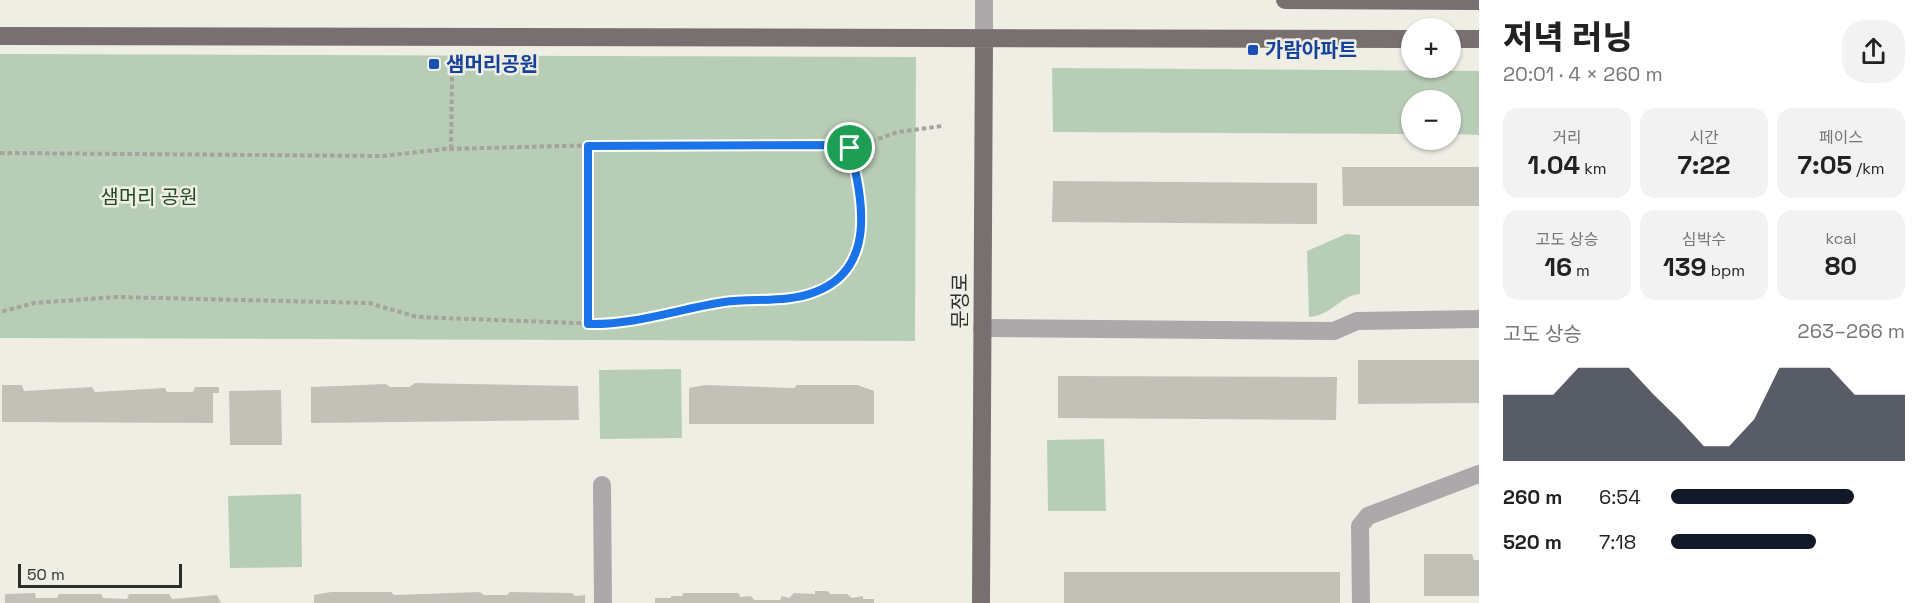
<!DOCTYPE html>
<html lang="ko">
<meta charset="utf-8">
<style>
body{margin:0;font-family:"Space Grotesk","Noto Sans KR",sans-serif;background:#f2f2f2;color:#222;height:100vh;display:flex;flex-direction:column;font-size:22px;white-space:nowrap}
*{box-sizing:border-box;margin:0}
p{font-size:20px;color:#767676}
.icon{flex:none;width:33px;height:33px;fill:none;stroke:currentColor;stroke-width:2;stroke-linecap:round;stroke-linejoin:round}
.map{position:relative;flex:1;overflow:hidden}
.drawer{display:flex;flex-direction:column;background:#fff;width:450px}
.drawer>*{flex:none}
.controls{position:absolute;left:1401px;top:18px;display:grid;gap:12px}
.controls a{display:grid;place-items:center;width:60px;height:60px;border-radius:50%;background:#fff;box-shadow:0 2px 4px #0004;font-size:30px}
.scale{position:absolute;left:18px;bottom:15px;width:164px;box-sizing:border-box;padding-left:6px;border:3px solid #2d2d29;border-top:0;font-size:16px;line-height:21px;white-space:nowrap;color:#2d2d29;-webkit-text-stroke:4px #efeee5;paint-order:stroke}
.pin{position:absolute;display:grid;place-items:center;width:51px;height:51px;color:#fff;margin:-26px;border:3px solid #fff;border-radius:50%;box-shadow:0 2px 6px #0007}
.round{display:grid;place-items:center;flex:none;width:63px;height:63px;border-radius:24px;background:#f2f2f2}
.headline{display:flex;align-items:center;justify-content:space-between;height:102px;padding:0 24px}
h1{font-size:33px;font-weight:800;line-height:45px}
.metrics{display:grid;grid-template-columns:repeat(3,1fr);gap:9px;height:102px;padding:6px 24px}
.metrics div{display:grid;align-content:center;border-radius:15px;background:#f2f2f2;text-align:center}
.metrics b{font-size:26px;font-weight:800}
.metrics small{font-size:16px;font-weight:400}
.metrics p{font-size:16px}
.chart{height:168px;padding:12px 24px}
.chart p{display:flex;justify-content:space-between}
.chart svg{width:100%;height:108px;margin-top:6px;fill:#111827;opacity:.7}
ul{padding:0 24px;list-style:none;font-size:20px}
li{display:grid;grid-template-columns:96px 72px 1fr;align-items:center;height:45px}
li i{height:15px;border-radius:8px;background:#111827}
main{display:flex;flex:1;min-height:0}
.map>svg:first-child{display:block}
.green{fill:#b8cdb6}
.building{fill:#c2c1b8}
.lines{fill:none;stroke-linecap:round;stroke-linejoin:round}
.path{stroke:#a4a39c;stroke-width:4;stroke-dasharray:4.5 3;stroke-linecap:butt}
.minor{stroke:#ada8a9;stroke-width:18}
.major{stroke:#776f70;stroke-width:18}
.route-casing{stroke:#fff;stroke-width:12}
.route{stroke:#1a73e8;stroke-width:8}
.transit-dot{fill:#1a4fb4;stroke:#efeee5;stroke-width:2}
.labels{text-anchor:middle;stroke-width:5;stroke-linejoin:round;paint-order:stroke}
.transit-label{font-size:20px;font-weight:bold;fill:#164399;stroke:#efeee5;text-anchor:start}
.park-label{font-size:20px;fill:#214c20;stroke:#efeee5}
.street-label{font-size:20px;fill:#2d2d29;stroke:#efeee5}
</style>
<main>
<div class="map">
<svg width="1479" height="603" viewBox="0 0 1479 603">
<rect width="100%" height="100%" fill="#efeee5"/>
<!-- green -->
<path class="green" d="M 0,54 L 916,57 L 915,341 L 0,338 Z
M 1052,68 L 1479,71 L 1479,135 L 1451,134 L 1450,100 L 1412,100 L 1411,134 L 1053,132 Z
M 1346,234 L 1360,235 L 1360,294 C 1339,296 1333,315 1309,317 L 1307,251 Z
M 681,369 L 682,438 L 600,439 L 599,370 Z
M 1104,439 L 1106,511 L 1048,511 L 1047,440 Z
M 301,494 L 302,567 L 230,568 L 228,496 Z"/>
<!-- building -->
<path class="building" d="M 1342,167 L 1479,167 L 1479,206 L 1343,206 Z
M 1053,181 L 1317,183 L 1317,224 L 1052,222 Z
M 1358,360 L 1479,360 L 1479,403 L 1358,404 Z
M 1058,376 L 1337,377 L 1336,420 L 1058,418 Z
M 415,383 L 578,386 L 579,420 L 311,423 L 311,387 L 386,384 L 390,387 L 409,387 Z
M 2,385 L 22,385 L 24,391 L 92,387 L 95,392 L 165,388 L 167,392 L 193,392 L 195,387 L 219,387 L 219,393 L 213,393 L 213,423 L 2,422 Z
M 705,385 L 794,388 L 797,385 L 858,385 L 874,391 L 874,424 L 689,424 L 689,388 Z
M 281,390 L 282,445 L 230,445 L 229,391 Z
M 1424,554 L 1472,554 L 1474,560 L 1479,560 L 1479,596 L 1424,596 Z
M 1064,572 L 1340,572 L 1340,603 L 1064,603 Z
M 815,591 L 828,591 L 830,594 L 847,594 L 852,598 L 863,596 L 863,599 L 874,599 L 874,603 L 655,603 L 655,598 L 671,598 L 671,596 L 682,596 L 683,593 L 739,593 L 740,597 L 751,596 L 754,600 L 780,600 L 782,596 L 789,598 L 794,593 L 815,594 Z
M 331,592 L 391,592 L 394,595 L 480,592 L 484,595 L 507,595 L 510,592 L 572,593 L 575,596 L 585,595 L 585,603 L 314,603 L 314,595 Z
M 35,593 L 36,598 L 57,598 L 59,594 L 101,594 L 103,598 L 127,599 L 129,594 L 169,594 L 172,599 L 217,595 L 221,603 L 5,603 L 5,594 Z"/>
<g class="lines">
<!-- path -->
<path class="path" d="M 588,146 L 588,324
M 451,149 L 452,76
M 850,149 L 898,132 L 942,126
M 0,153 L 383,156 L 445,149 L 603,145 L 843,145 L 850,149 C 863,199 877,269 815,292 C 788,303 753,298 724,302 C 683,308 644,321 602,324 L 417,317 L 369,303 L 116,297 L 34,303 L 0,312"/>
<!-- minor -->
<path class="minor" d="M 984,38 L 984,0
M 982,328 L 1334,331 L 1357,321 L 1479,319
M 602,485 L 603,603
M 1361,603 L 1360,526 L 1368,516 L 1479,474"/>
<!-- major -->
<path class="major" d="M 1285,0 L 1479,1
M 0,36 L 1412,39
M 1450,39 L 1479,39
M 981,603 L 984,38"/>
</g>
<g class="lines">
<defs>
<path id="route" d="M 843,145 L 850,148 C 863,199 877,269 815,292 C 788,303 753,298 724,302 C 678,309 636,325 588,324 L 588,146 Z"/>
</defs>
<!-- route casing -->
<use href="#route" class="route-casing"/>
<!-- route -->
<use href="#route" class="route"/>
</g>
<!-- markers -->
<g class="transit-dot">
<rect x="1247" y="44" width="12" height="12" rx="3"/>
<rect x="428" y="58" width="12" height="12" rx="3"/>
</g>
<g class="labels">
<!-- transit labels -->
<g class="transit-label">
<text x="1265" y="57">가람아파트</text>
<text x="446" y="71">샘머리공원</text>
</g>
<!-- park labels -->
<g class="park-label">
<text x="149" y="204">샘머리 공원</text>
</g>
<!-- street labels -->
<g class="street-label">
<text transform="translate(960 301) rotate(-90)" y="7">문정로</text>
</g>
</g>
</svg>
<div class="controls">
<a>+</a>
<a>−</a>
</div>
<div class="scale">50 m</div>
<div class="pin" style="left:850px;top:148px;background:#1e9e55"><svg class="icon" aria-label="arrive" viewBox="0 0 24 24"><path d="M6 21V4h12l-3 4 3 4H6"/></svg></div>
</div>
<section class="drawer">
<div class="headline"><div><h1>저녁 러닝</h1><p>20:01 · 4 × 260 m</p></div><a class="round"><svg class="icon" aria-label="share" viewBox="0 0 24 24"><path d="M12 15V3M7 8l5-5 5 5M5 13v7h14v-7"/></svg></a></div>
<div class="metrics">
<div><p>거리</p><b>1.04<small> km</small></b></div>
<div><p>시간</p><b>7:22</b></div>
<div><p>페이스</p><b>7:05<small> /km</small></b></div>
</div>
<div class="metrics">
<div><p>고도 상승</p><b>16<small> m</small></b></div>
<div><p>심박수</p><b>139<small> bpm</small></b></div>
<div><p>kcal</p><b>80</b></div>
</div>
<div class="chart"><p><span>고도 상승</span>263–266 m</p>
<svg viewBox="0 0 160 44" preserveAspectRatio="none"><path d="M0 44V17L10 17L20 17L30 6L40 6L50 6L60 17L70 27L80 38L90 38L100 27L110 6L120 6L130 6L140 17L150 17L160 17V44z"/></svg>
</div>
<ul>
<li><b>260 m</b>6:54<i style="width:78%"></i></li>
<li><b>520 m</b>7:18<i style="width:62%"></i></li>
</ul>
</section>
</main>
